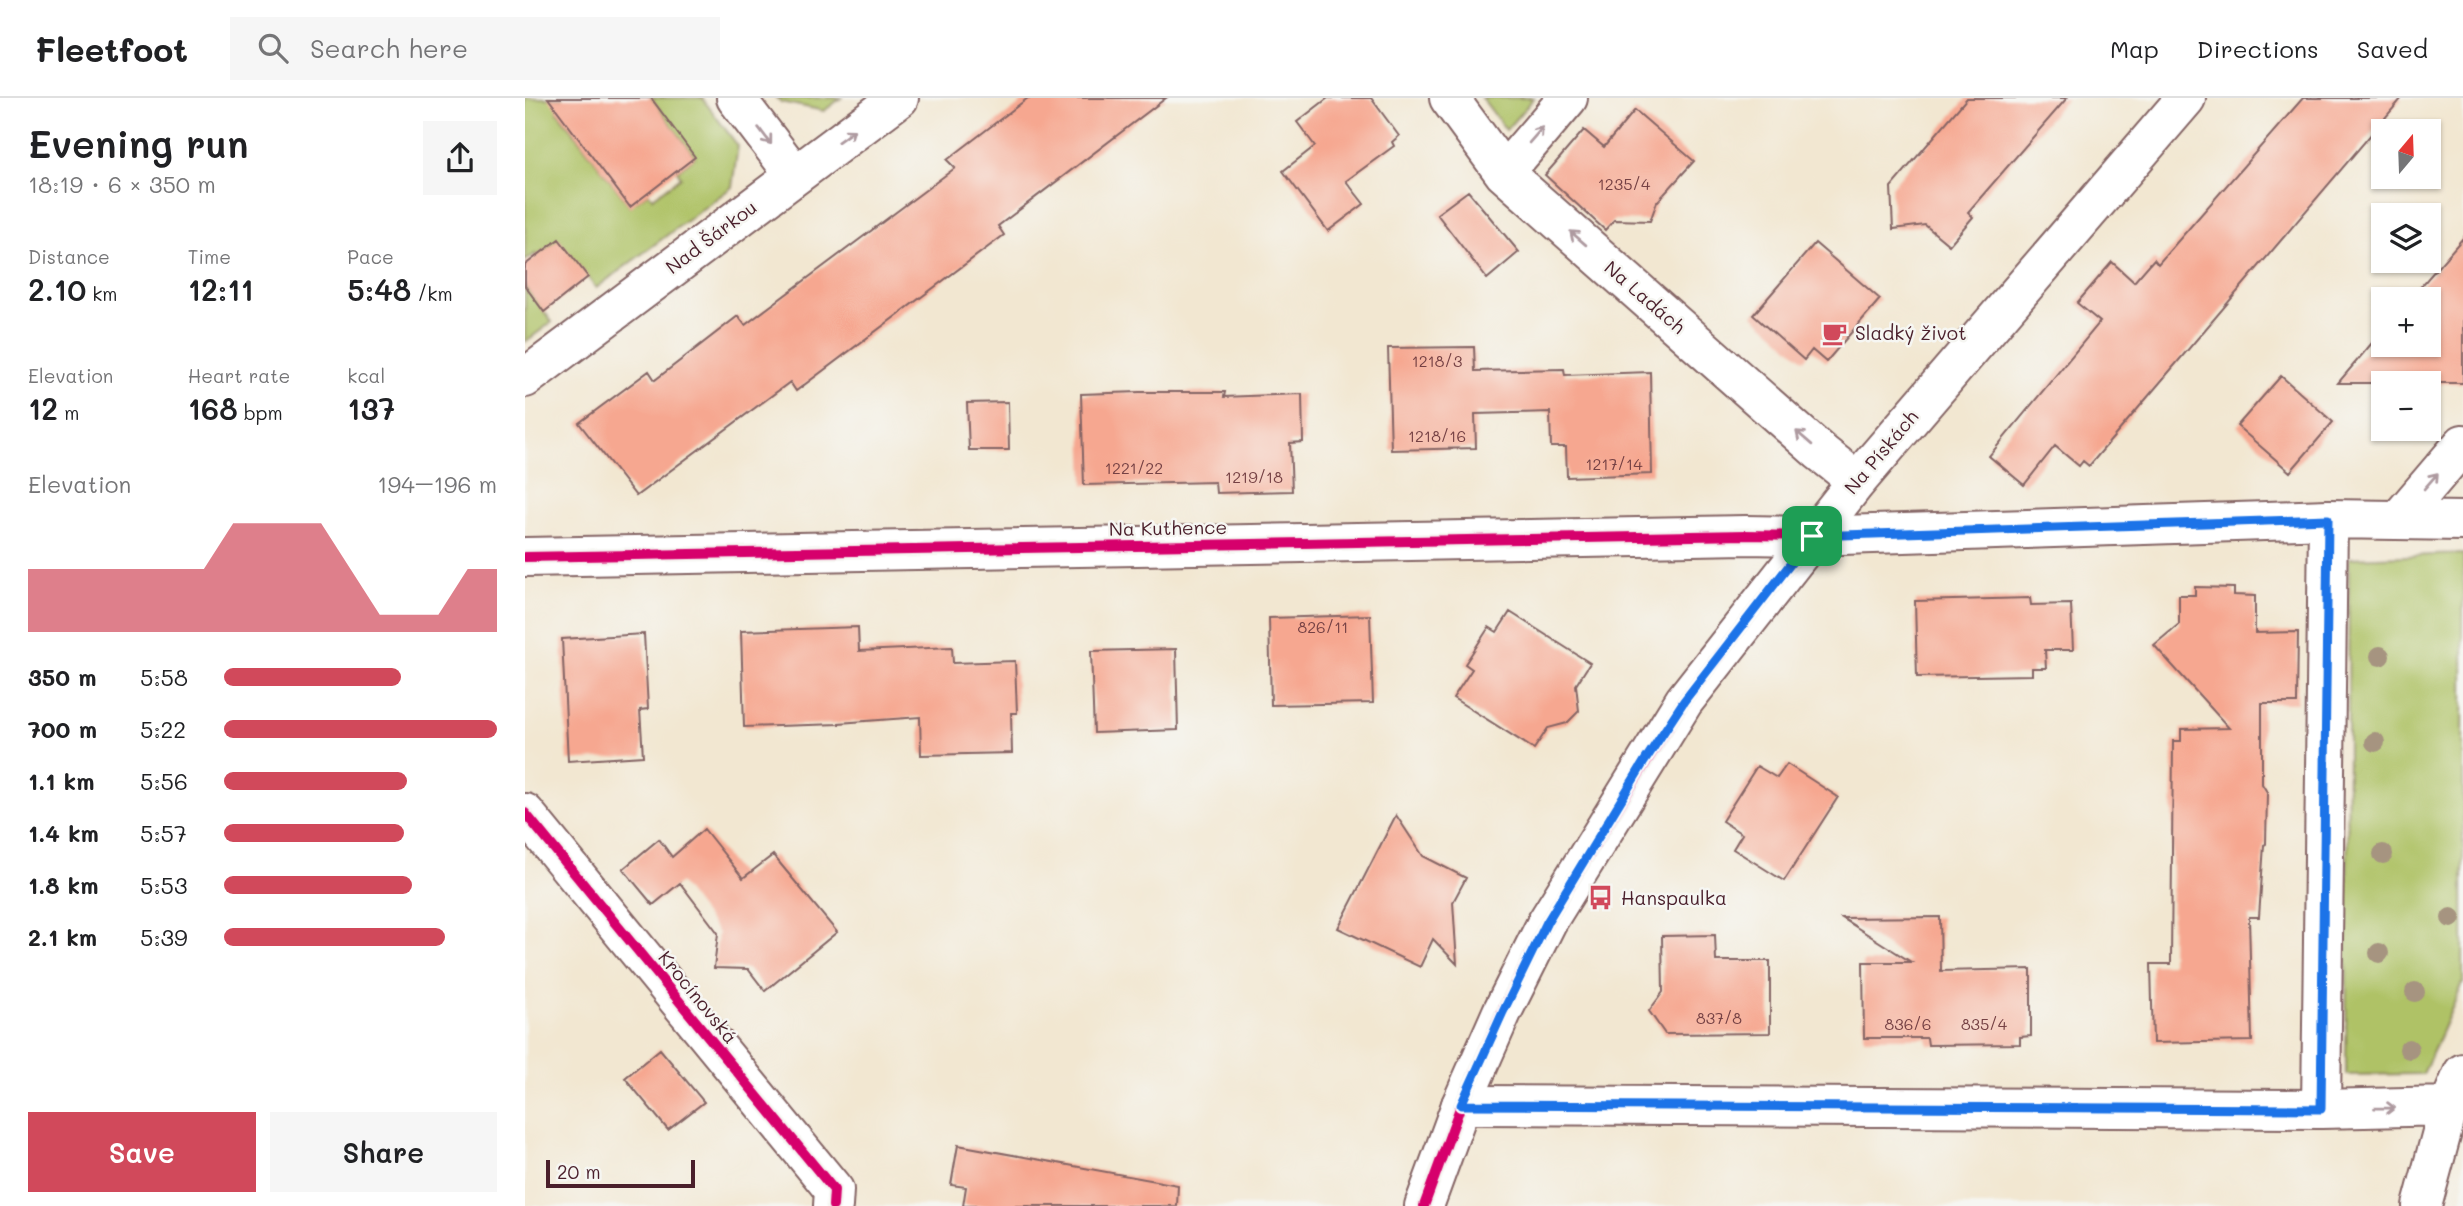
<!DOCTYPE html>
<meta charset="utf-8">
<style>
body{margin:0;font-family:Mali,sans-serif;background:#f6f6f6;color:#202124;height:100vh;display:flex;flex-direction:column;font-size:26px;white-space:nowrap}
*{box-sizing:border-box;margin:0}
p{font-size:23px;color:#757577}
.icon{flex:none;width:38px;height:38px;fill:none;stroke:currentColor;stroke-width:2;stroke-linecap:round;stroke-linejoin:round}
.map{position:relative;flex:1;overflow:hidden}
.sheet{display:flex;flex-direction:column;background:#fff;width:525px}
.sheet>*{flex:none}
.needle{width:46px;rotate:19deg}
.buttons{position:absolute;left:1846px;top:21px;display:grid;gap:14px}
.buttons a{display:grid;place-items:center;width:70px;height:70px;border-radius:0px;background:#fff;box-shadow:0 2px 5px #0004;font-size:35px}
.scale{position:absolute;left:21px;bottom:18px;width:149px;box-sizing:border-box;padding-left:7px;border:4px solid #4a1f2b;border-top:0;font-size:19px;line-height:24px;white-space:nowrap;color:#4a1f2b;-webkit-text-stroke:5px #f6f6f2;paint-order:stroke}
.pin{position:absolute;display:grid;place-items:center;width:60px;height:60px;color:#fff;margin:-30px;border-radius:14px;box-shadow:0 4px 10px #0006}
.round{display:grid;place-items:center;flex:none;width:74px;height:74px;border-radius:0px;background:#f6f6f6}
.head{display:flex;align-items:center;justify-content:space-between;height:119px;padding:0 28px}
h1{font-size:38px;font-weight:600;line-height:52px}
.stats{display:grid;grid-template-columns:repeat(3,1fr);gap:10px;height:119px;padding:7px 28px}
.stats div{display:grid;align-content:center}
.stats b{font-size:30px;font-weight:600}
.stats small{font-size:19px;font-weight:400}
.stats p{font-size:19px}
.chart{height:196px;padding:14px 28px}
.chart p{display:flex;justify-content:space-between}
.chart svg{width:100%;height:126px;margin-top:7px;fill:#d1495b;opacity:.7}
.action{display:flex;gap:14px;margin-top:auto;padding:14px 28px}
.action a{flex:1;height:80px;border-radius:0px;background:#d1495b;color:#fff;font-size:28px;font-weight:600;line-height:80px;text-align:center}
.action a+a{background:#f6f6f6;color:#202124}
ul{padding:0 28px;list-style:none;font-size:23px}
li{display:grid;grid-template-columns:112px 84px 1fr;align-items:center;height:52px}
li i{height:18px;border-radius:9px;background:#d1495b}
header{display:flex;align-items:center;gap:42px;box-sizing:border-box;height:98px;padding:0 35px;background:#fff;border-bottom:2px solid #e0e0e0}
header strong{font-size:33px}
nav{display:flex;gap:38px;margin-inline-start:auto;font-size:24px}
.search{width:490px;height:63px;background:#f6f6f6;display:flex;align-items:center;gap:18px;box-sizing:border-box;padding:0 24px;border-radius:0px;color:#757577;font-size:26px}
main{display:flex;flex:1;min-height:0}
.map>svg:first-child{display:block}
.green{fill:#afc266;stroke:#7c7048;stroke-width:2}
.building{fill:#f6a790}
.lines{fill:none;stroke-linecap:round;stroke-linejoin:round}
.street-casing{stroke:#856565;stroke-width:42}
.secondary-casing{stroke:#856565;stroke-width:42}
.street{stroke:#fff;stroke-width:38}
.secondary{stroke:#fff;stroke-width:38}
.cycleway-casing{stroke:#f6f6f2;stroke-width:15}
.cycleway{stroke:#d6006c;stroke-width:10}
.tree{fill:#a69480}
.oneway{stroke:#ae9aa0}
.route-casing{stroke:#fff;stroke-width:14}
.route{stroke:#1a73e8;stroke-width:9}
.labels{text-anchor:middle;stroke-width:5;stroke-linejoin:round;paint-order:stroke}
.number-label{font-size:16px;fill:#754144}
.street-label{font-size:19px;fill:#4a1f2b;stroke:#f6f6f2}
.poi-label{font-size:19px;fill:#4a1f2b;stroke:#f6f6f2;text-anchor:start}
</style>
<header>
<strong>Fleetfoot</strong>
<div class="search"><svg class="icon" aria-label="search" viewBox="0 0 24 24"><circle cx="10" cy="10" r="6"/><path d="M15 15l6 6"/></svg>Search here</div>
<nav><a>Map</a><a>Directions</a><a>Saved</a></nav>
</header>
<main>
<section class="sheet">
<div class="head"><div><h1>Evening run</h1><p>18:19 · 6 × 350 m</p></div><a class="round"><svg class="icon" aria-label="share" viewBox="0 0 24 24"><path d="M12 15V3M7 8l5-5 5 5M5 13v7h14v-7"/></svg></a></div>
<div class="stats">
<div><p>Distance</p><b>2.10<small> km</small></b></div>
<div><p>Time</p><b>12:11</b></div>
<div><p>Pace</p><b>5:48<small> /km</small></b></div>
</div>
<div class="stats">
<div><p>Elevation</p><b>12<small> m</small></b></div>
<div><p>Heart rate</p><b>168<small> bpm</small></b></div>
<div><p>kcal</p><b>137</b></div>
</div>
<div class="chart"><p><span>Elevation</span>194–196 m</p>
<svg viewBox="0 0 160 44" preserveAspectRatio="none"><path d="M0 44V22L10 22L20 22L30 22L40 22L50 22L60 22L70 6L80 6L90 6L100 6L110 22L120 38L130 38L140 38L150 22L160 22V44z"/></svg>
</div>
<ul>
<li><b>350 m</b>5:58<i style="width:65%"></i></li>
<li><b>700 m</b>5:22<i style="width:100%"></i></li>
<li><b>1.1 km</b>5:56<i style="width:67%"></i></li>
<li><b>1.4 km</b>5:57<i style="width:66%"></i></li>
<li><b>1.8 km</b>5:53<i style="width:69%"></i></li>
<li><b>2.1 km</b>5:39<i style="width:81%"></i></li>
</ul>
<div class="action"><a>Save</a><a>Share</a></div>
</section>
<div class="map">
<svg width="1938" height="1108" viewBox="0 0 1938 1108">
<rect width="100%" height="100%" fill="#f6f6f2"/>
<filter id="ink" filterUnits="userSpaceOnUse"><feTurbulence type="fractalNoise" baseFrequency=".0143" numOctaves="2"/><feDisplacementMap in="SourceGraphic" scale="14" xChannelSelector="R" yChannelSelector="G"/><feConvolveMatrix kernelMatrix="1 2 1 2 8 2 1 2 1" color-interpolation-filters="sRGB"/></filter>
<filter id="wash" filterUnits="userSpaceOnUse"><feTurbulence type="fractalNoise" baseFrequency=".00686" numOctaves="4" result="noise"/><feDisplacementMap in="SourceGraphic" scale="28" xChannelSelector="R" yChannelSelector="G"/><feGaussianBlur stdDeviation="1.57" result="paint"/><feColorMatrix in="noise" values="0 0 0 0 0 0 0 0 0 0 0 0 0 0 0 0 0 1.4 0 .05"/><feComposite in="paint" operator="in"/></filter>
<g filter="url(#wash)">
<rect width="100%" height="100%" fill="#f2e7d1"/>
<!-- green -->
<path class="green" d="M 0,0 L 37,0 L 32,13 L 105,108 L 123,95 L 128,100 L 156,79 L 152,73 L 170,59 L 126,0 L 177,0 L 213,48 L 207,89 L 71,190 L 34,142 L 11,158 L 10,156 L 0,163 Z
M 252,0 L 316,0 L 299,13 L 256,4 Z
M 957,0 L 1009,0 L 981,32 Z
M 0,188 L 27,224 L 0,244 Z
M 1938,456 L 1938,885 L 1898,976 L 1821,977 L 1824,460 Z"/>
<g id="blocks">
<!-- building -->
<path class="building" d="M 23,0 L 126,0 L 170,59 L 105,109 Z
M 503,0 L 641,0 L 473,128 L 479,137 L 271,293 L 265,284 L 111,398 L 54,325 L 124,273 L 130,282 L 213,218 L 220,227 L 430,70 L 422,62 Z
M 803,0 L 846,0 L 874,38 L 867,44 L 869,48 L 821,83 L 839,106 L 803,133 L 758,73 L 790,48 L 772,24 Z
M 1442,0 L 1542,0 L 1443,114 L 1448,119 L 1424,147 L 1400,127 L 1368,131 L 1366,89 Z
M 1778,0 L 1877,0 L 1564,368 L 1558,363 L 1554,368 L 1530,348 L 1499,387 L 1464,358 L 1575,224 L 1552,205 L 1587,164 L 1609,184 L 1629,161 L 1633,166 Z
M 1110,12 L 1169,63 L 1132,104 L 1125,123 L 1089,122 L 1080,132 L 1020,77 L 1059,32 L 1079,49 Z
M 943,93 L 994,154 L 962,181 L 912,116 Z
M 1938,140 L 1938,285 L 1813,285 L 1858,232 L 1858,247 L 1904,247 L 1904,201 L 1885,201 Z
M 34,141 L 63,179 L 19,214 L 0,188 L 0,167 Z
M 1290,145 L 1355,201 L 1301,264 L 1287,252 L 1279,262 L 1228,217 Z
M 949,249 L 950,273 L 1039,271 L 1040,277 L 1125,274 L 1127,376 L 1042,379 L 1041,349 L 1026,349 L 1025,314 L 950,316 L 951,350 L 866,352 L 863,250 Z
M 1756,278 L 1808,324 L 1765,374 L 1712,328 Z
M 615,294 L 700,294 L 699,299 L 777,296 L 778,344 L 765,345 L 767,393 L 691,395 L 690,384 L 559,387 L 556,296 Z
M 483,304 L 484,352 L 444,352 L 442,305 Z
M 1670,489 L 1709,490 L 1709,497 L 1730,498 L 1730,535 L 1773,534 L 1772,605 L 1737,605 L 1737,686 L 1742,694 L 1741,746 L 1739,747 L 1734,819 L 1724,819 L 1727,943 L 1628,945 L 1626,866 L 1646,866 L 1648,643 L 1656,643 L 1656,631 L 1704,630 L 1629,547 L 1654,526 L 1654,497 L 1670,497 Z
M 1505,500 L 1506,507 L 1546,506 L 1548,552 L 1520,552 L 1521,570 L 1507,570 L 1507,577 L 1392,579 L 1390,503 Z
M 985,514 L 1065,565 L 1051,587 L 1054,613 L 1042,625 L 1023,630 L 1009,651 L 928,600 L 947,571 L 940,566 L 964,529 L 972,534 Z
M 845,517 L 848,605 L 746,607 L 744,520 Z
M 333,529 L 334,553 L 427,549 L 428,565 L 490,563 L 492,615 L 486,615 L 487,655 L 396,657 L 395,619 L 314,625 L 314,626 L 219,629 L 216,533 Z
M 119,536 L 123,611 L 115,612 L 118,658 L 43,663 L 37,541 Z
M 651,551 L 653,632 L 569,635 L 566,553 Z
M 1262,666 L 1313,699 L 1259,783 L 1208,751 L 1217,736 L 1197,723 L 1232,668 L 1252,680 Z
M 871,717 L 898,758 L 941,780 L 928,804 L 932,866 L 908,841 L 895,869 L 813,830 Z
M 179,731 L 218,780 L 248,757 L 312,834 L 240,893 L 223,871 L 189,870 L 193,835 L 155,785 L 128,807 L 98,771 L 134,741 L 147,759 Z
M 1415,819 L 1416,873 L 1506,871 L 1506,938 L 1495,939 L 1495,946 L 1403,947 L 1402,940 L 1339,940 L 1338,864 L 1386,864 L 1317,820 Z
M 1190,837 L 1191,863 L 1245,863 L 1245,935 L 1140,936 L 1124,913 L 1138,894 L 1137,838 Z
M 135,951 L 179,1004 L 143,1032 L 100,980 Z
M 433,1047 L 653,1087 L 652,1108 L 438,1108 L 441,1089 L 426,1087 Z"/>
</g>
</g>
<g filter="url(#ink)">
<use href="#blocks" fill-opacity="0" stroke="#856565" stroke-width="2"/>
<g class="lines">
<defs>
<path id="street" d="M 211,0 L 269,76
M 924,0 L 979,75 L 1294,353 L 1332,383
M 979,75 L 1043,0
M 0,280 L 374,0
M 1875,420 L 1938,346
M 0,459 L 1221,437 L 1287,438 L 1803,421 L 1938,423
M 0,715 L 309,1092 L 308,1108
M 936,1007 L 1796,1011 L 1924,1008
M 1796,1011 L 1803,421
M 1897,1108 L 1924,1008 L 1938,975"/>
<path id="secondary" d="M 899,1108 L 936,1007 L 977,914 L 1022,824 L 1159,603 L 1332,383 L 1661,0"/>
</defs>
<!-- street casing -->
<use href="#street" class="street-casing"/>
<!-- secondary casing -->
<use href="#secondary" class="secondary-casing"/>
<!-- street -->
<use href="#street" class="street"/>
<!-- secondary -->
<use href="#secondary" class="secondary"/>
<defs>
<path id="cycleway" d="M 0,459 L 1221,437 L 1287,438
M 0,715 L 309,1092 L 308,1108
M 899,1108 L 936,1007 L 977,914 L 1022,824 L 1159,603 L 1287,438"/>
</defs>
<!-- cycleway casing -->
<use href="#cycleway" class="cycleway-casing"/>
<!-- cycleway -->
<use href="#cycleway" class="cycleway"/>
</g>
<!-- trees -->
<g class="tree">
<circle cx="1855" cy="558" r="10"/>
<circle cx="1850" cy="644" r="10"/>
<circle cx="1858" cy="756" r="10"/>
<circle cx="1926" cy="820" r="10"/>
<circle cx="1854" cy="855" r="10"/>
<circle cx="1890" cy="894" r="10"/>
<circle cx="1884" cy="951" r="10"/>
</g>
<!-- one-way arrows -->
<defs><path id="oneway-shaft" d="M-6 0H5M1.5-3L5.5 0L1.5 3" fill="none" stroke-width="1.6" stroke-linecap="round" stroke-linejoin="round" transform="scale(1.75)"/></defs>
<g class="oneway">
<use href="#oneway-shaft" transform="translate(1011 37) rotate(-49)"/>
<use href="#oneway-shaft" transform="translate(240 38) rotate(53)"/>
<use href="#oneway-shaft" transform="translate(321 38) rotate(-36)"/>
<use href="#oneway-shaft" transform="translate(1053 140) rotate(-139)"/>
<use href="#oneway-shaft" transform="translate(1279 340) rotate(-139)"/>
<use href="#oneway-shaft" transform="translate(1906 383) rotate(-49)"/>
<use href="#oneway-shaft" transform="translate(1860 1010) rotate(-1)"/>
</g>
</g>
<g class="lines" filter="url(#ink)">
<defs>
<path id="route" d="M 1803,421 L 1796,1011 L 936,1007 L 978,914 L 1022,824 L 1119,664 L 1159,603 L 1287,438 Z"/>
</defs>
<!-- route casing -->
<use href="#route" class="route-casing"/>
<!-- route -->
<use href="#route" class="route"/>
</g>
<!-- icons -->
<defs>
<symbol id="cafe-bare" viewBox="-9 -9 18 18"><path d="M-5.5-4.5H6V0H3Q3 3.5 0 3.5H-2.5Q-5.5 3.5-5.5 0ZM3-3.2v2h1.7v-2ZM-6 4.5H4V6H-6Z" fill="#d1495b" stroke="#f6f6f2" stroke-width="2.5" paint-order="stroke"/></symbol>
<symbol id="bus-bare" viewBox="-9 -9 18 18"><path d="M-5-6H5V4H4V6H2V4H-2V6H-4V4H-5ZM-3.5-4V0h7V-4ZM-3.5 1.2v1.5H-2V1.2ZM2 1.2v1.5H3.5V1.2Z" fill="#d1495b" stroke="#f6f6f2" stroke-width="2.5" paint-order="stroke"/></symbol>
</defs>
<g fill-rule="evenodd">
<use href="#cafe-bare" x="1292" y="218" width="35" height="35"/>
<use href="#bus-bare" x="1058" y="782" width="35" height="35"/>
</g>
<g class="labels">
<!-- number labels -->
<g class="number-label">
<text x="1099" y="92">1235/4</text>
<text x="912" y="269">1218/3</text>
<text x="912" y="344">1218/16</text>
<text x="1089" y="372">1217/14</text>
<text x="609" y="376">1221/22</text>
<text x="729" y="385">1219/18</text>
<text x="798" y="535">826/11</text>
<text x="1194" y="926">837/8</text>
<text x="1383" y="932">836/6</text>
<text x="1459" y="932">835/4</text>
</g>
<!-- street labels -->
<g class="street-label">
<text transform="translate(186 139) rotate(-37)" y="7">Nad Šárkou</text>
<text transform="translate(1120 199) rotate(41)" y="7">Na Ladách</text>
<text transform="translate(1356 354) rotate(-50)" y="7">Na Pískách</text>
<text transform="translate(643 430) rotate(-1)" y="7">Na Kuthence</text>
<text transform="translate(173 899) rotate(51)" y="7">Krocínovská</text>
</g>
<!-- poi labels -->
<g class="poi-label">
<text x="1330" y="242">Sladký život</text>
<text x="1096" y="807">Hanspaulka</text>
</g>
</g>
</svg>
<div class="buttons">
<a><svg class="needle" viewBox="-14 -14 28 28"><path d="M0-13l5 13h-10z" fill="#e53935"/><path d="M0 13l5-13h-10z" fill="#757577"/></svg></a>
<a><svg class="icon" aria-label="layers" viewBox="0 0 24 24"><path d="M12 4l9 5-9 5-9-5zM3 14l9 5 9-5"/></svg></a>
<a>+</a>
<a>−</a>
</div>
<div class="scale">20 m</div>
<div class="pin" style="left:1287px;top:438px;background:#1e9e55"><svg class="icon" aria-label="arrive" viewBox="0 0 24 24"><path d="M6 21V4h12l-3 4 3 4H6"/></svg></div>
</div>
</main>
